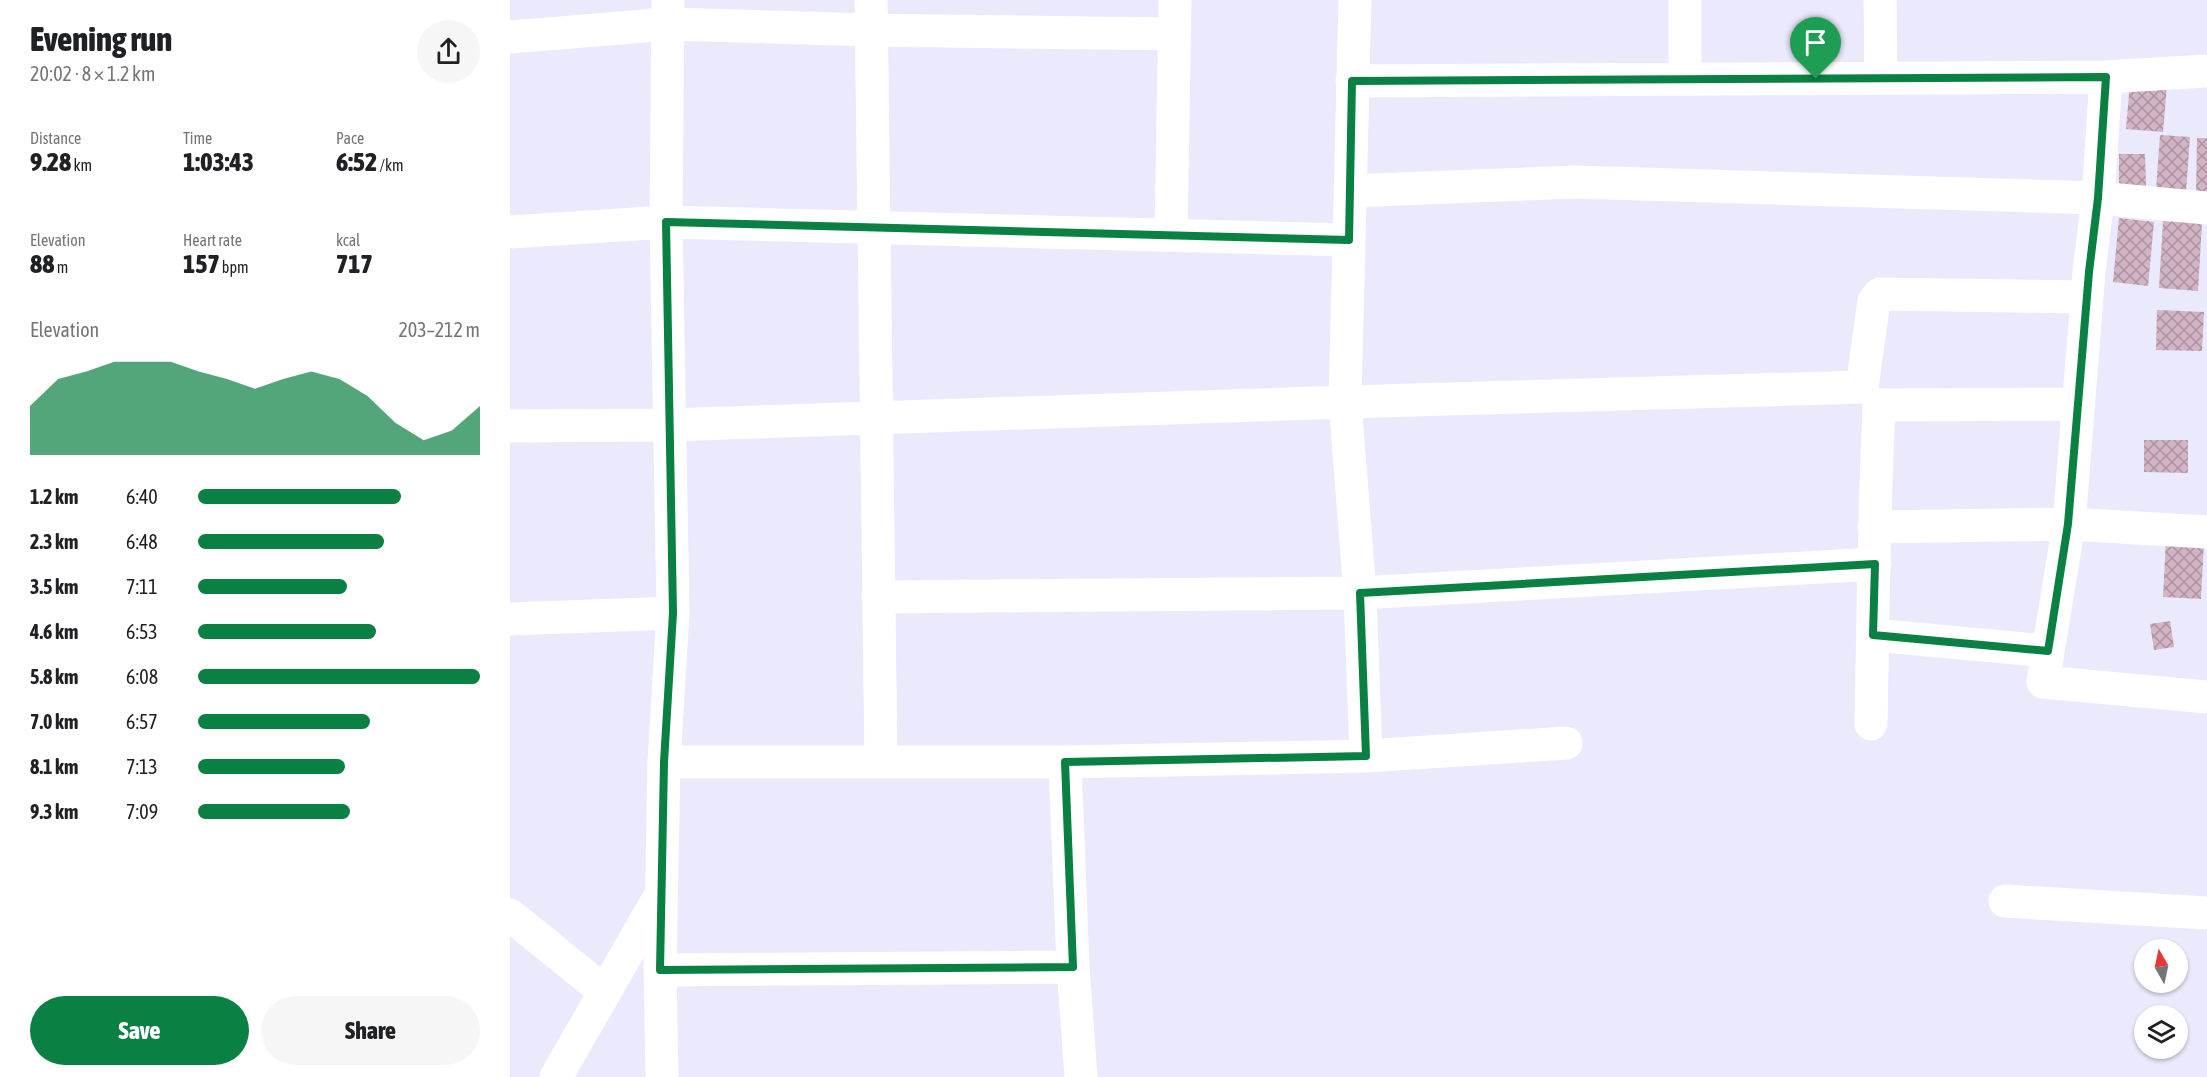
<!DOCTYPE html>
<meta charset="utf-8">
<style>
body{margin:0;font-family:"Asap Condensed",sans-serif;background:#f6f6f6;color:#202124;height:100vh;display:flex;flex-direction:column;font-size:22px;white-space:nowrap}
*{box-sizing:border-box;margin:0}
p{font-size:20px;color:#757577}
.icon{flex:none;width:33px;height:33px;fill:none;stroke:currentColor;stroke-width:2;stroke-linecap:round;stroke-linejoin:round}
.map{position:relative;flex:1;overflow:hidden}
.details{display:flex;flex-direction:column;background:#fff;width:510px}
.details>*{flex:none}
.needle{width:39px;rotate:351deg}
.controls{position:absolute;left:1624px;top:939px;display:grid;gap:12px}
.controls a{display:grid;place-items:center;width:54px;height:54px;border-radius:50%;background:#fff;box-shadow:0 2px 4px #0004;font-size:30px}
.pin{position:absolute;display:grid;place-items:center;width:51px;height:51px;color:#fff;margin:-62px -26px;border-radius:50% 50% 50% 0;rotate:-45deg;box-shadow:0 0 6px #0007}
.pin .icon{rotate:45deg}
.round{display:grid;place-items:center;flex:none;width:63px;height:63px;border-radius:32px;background:#f6f6f6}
.head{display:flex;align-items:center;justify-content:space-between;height:102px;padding:0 30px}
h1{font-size:33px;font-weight:800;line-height:45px}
.metrics{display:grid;grid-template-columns:repeat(3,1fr);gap:9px;height:102px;padding:6px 30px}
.metrics div{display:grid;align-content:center}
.metrics b{font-size:26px;font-weight:800}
.metrics small{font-size:16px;font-weight:400}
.metrics p{font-size:16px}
.chart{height:168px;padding:12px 30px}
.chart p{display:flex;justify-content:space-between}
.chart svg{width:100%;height:108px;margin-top:6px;fill:#0b8043;opacity:.7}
.action{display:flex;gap:12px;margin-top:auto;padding:12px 30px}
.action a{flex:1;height:69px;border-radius:36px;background:#0b8043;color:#fff;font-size:24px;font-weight:800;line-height:69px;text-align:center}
.action a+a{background:#f6f6f6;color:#202124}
ul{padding:0 30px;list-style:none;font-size:20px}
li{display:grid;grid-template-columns:96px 72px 1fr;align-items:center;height:45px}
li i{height:15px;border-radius:8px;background:#0b8043}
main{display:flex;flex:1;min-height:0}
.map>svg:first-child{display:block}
.building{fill:url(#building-cross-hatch)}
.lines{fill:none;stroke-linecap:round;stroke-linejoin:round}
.minor{stroke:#fff;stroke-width:33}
.route-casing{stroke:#fff;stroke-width:12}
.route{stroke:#0b8043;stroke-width:8}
</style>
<main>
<section class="details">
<div class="head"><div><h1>Evening run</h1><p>20:02 · 8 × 1.2 km</p></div><a class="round"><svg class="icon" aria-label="share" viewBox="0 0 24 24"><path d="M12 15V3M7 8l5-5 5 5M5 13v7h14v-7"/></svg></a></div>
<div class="metrics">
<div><p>Distance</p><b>9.28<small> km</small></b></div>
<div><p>Time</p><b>1:03:43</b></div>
<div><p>Pace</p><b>6:52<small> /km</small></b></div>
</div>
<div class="metrics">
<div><p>Elevation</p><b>88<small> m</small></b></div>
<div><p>Heart rate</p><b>157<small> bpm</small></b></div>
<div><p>kcal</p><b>717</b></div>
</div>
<div class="chart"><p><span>Elevation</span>203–212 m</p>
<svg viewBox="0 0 160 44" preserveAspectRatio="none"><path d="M0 44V24L10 13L20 10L30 6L40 6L50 6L60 10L70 13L80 17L90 13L100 10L110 13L120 20L130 31L140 38L150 34L160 24V44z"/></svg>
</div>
<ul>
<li><b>1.2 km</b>6:40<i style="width:72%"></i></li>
<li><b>2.3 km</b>6:48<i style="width:66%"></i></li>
<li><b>3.5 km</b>7:11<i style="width:53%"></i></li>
<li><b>4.6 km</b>6:53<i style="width:63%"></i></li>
<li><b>5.8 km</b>6:08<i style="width:100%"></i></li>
<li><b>7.0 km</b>6:57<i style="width:61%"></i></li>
<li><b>8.1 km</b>7:13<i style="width:52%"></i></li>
<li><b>9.3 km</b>7:09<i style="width:54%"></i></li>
</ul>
<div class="action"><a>Save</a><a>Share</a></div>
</section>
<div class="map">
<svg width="1697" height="1077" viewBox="0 0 1697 1077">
<defs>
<pattern id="building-cross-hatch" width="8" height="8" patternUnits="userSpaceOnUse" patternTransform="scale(1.5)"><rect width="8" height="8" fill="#d3b4c4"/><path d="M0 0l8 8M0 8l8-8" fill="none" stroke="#ac93a1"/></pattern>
</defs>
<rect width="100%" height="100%" fill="#ebe9fc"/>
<!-- building -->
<path class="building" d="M 1620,82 L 1657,85 L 1653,132 L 1616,129 Z
M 1650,135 L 1680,137 L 1676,192 L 1646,190 Z
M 1687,138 L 1697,138 L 1697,195 L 1686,194 Z
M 1609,154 L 1635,154 L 1636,186 L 1609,187 Z
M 1609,218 L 1644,222 L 1638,286 L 1603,282 Z
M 1653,221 L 1692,223 L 1688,291 L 1649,288 Z
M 1647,310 L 1694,312 L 1692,351 L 1646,350 Z
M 1634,440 L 1678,440 L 1678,473 L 1634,472 Z
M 1656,539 L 1694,542 L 1691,599 L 1653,597 Z
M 1660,621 L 1664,647 L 1644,650 L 1640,624 Z"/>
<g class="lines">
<!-- minor -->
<path class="minor" d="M 361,0 L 371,762
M 1370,0 L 1371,78
M 0,37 L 159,24 L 361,30 L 664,34
M 1697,71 L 1596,77 L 1588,198 L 1579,272 L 1559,524 L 1697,532
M 1175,79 L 1175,0
M 842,81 L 1596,77
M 840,191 L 1066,182 L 1588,198 L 1697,208
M 0,232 L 156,222 L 839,240
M 661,235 L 665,0
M 0,426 L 158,425 L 835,402 L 845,0
M 1364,527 L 1559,524 L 1533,682 L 1697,697
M 368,597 L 850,593 L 1365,564
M 0,619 L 163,613
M 1363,635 L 1538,651
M 1361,724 C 1363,618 1364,511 1369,405 L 1569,404
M 856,756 L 850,593 L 835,402 L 1352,387 L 1364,301 L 1370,294 L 1577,297
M 154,762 L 555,762 L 563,967 L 571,1077
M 555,762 L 856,756 L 1056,743
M 1495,901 L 1697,913
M 0,915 L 95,992
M 150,970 L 563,967
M 46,1077 L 150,896
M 152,1077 L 150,970 L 154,762 L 163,613 L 156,222 L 158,0"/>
</g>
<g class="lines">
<defs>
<path id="route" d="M 1596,77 L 1588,198 L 1579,272 L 1558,524 L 1538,651 L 1363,635 L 1365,564 L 850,593 L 856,756 L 555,762 L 563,967 L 150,970 L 154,762 L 163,613 L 156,222 L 839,240 L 842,81 Z"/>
</defs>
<!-- route casing -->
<use href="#route" class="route-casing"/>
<!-- route -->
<use href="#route" class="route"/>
</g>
</svg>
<div class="controls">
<a><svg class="needle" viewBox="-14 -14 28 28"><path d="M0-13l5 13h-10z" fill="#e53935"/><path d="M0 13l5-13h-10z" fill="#757577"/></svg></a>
<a><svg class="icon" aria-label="layers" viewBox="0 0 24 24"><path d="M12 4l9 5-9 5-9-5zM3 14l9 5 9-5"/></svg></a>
</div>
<div class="pin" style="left:1306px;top:79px;background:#1e9e55"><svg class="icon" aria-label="arrive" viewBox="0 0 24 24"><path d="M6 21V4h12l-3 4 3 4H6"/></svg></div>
</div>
</main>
